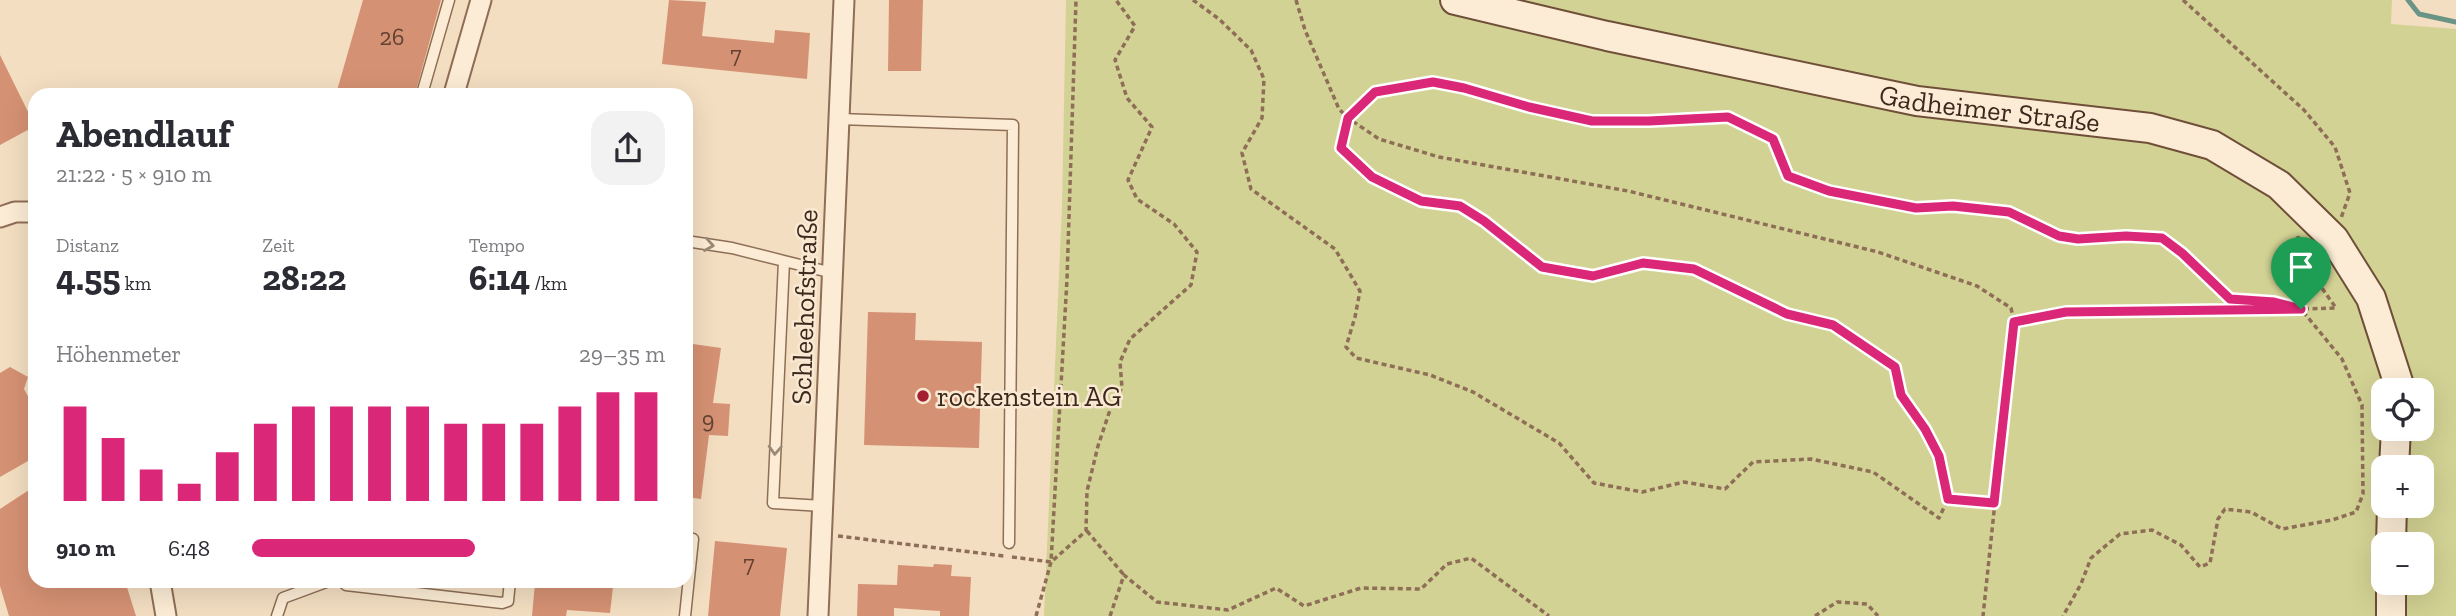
<!DOCTYPE html>
<html lang="de">
<meta charset="utf-8">
<style>
body{margin:0;font-family:"Zilla Slab",serif;background:#f2f2f3;color:#2b2b33;height:100vh;display:flex;flex-direction:column;font-size:26px;white-space:nowrap}
*{box-sizing:border-box;margin:0}
p{font-size:23px;color:#7c7c81}
.icon{flex:none;width:38px;height:38px;fill:none;stroke:currentColor;stroke-width:2;stroke-linecap:round;stroke-linejoin:round}
.map{position:relative;flex:1;overflow:hidden}
.details{position:absolute;left:28px;top:88px;width:665px;height:500px;display:flex;flex-direction:column;background:#fff;border-radius:21px;box-shadow:0 7px 28px #0002}
.details>*{flex:none}
.buttons{position:absolute;left:2371px;top:378px;display:grid;gap:14px}
.buttons a{display:grid;place-items:center;width:63px;height:63px;border-radius:14px;background:#fff;box-shadow:0 7px 28px #0002;font-size:35px}
.pin{position:absolute;display:grid;place-items:center;width:60px;height:60px;color:#fff;margin:-72px -30px;border-radius:50% 50% 50% 0;rotate:-45deg;box-shadow:0 0 7px #0007}
.pin .icon{rotate:45deg}
.round{display:grid;place-items:center;flex:none;width:74px;height:74px;border-radius:21px;background:#f2f2f3}
.summary{display:flex;align-items:center;justify-content:space-between;height:119px;padding:0 28px}
h1{font-size:38px;font-weight:700;line-height:52px}
.stats{display:grid;grid-template-columns:repeat(3,1fr);gap:10px;height:119px;padding:7px 28px}
.stats div{display:grid;align-content:center}
.stats b{font-size:35px;font-weight:700}
.stats small{font-size:19px;font-weight:400}
.stats p{font-size:19px}
.chart{height:196px;padding:14px 28px}
.chart p{display:flex;justify-content:space-between}
.chart svg{width:100%;height:126px;margin-top:7px;stroke:#db2777;stroke-width:6}
ul{padding:0 28px;list-style:none;font-size:23px}
li{display:grid;grid-template-columns:112px 84px 1fr;align-items:center;height:52px}
li i{height:18px;border-radius:9px;background:#db2777}
.map>svg:first-child{display:block}
.green{fill:#d2d294;fill-rule:evenodd}
.lines{fill:none;stroke-linecap:round;stroke-linejoin:round}
.stream{stroke:#6a9485;stroke-width:5}
.building{fill:#d59173}
.lane-casing{stroke:#8e6e56;stroke-width:13}
.street-casing{stroke:#8e6e56;stroke-width:23}
.secondary-casing{stroke:#704f39;stroke-width:32}
.path{stroke:#8e6e56;stroke-width:3.5;stroke-dasharray:5 3.5;stroke-linecap:butt}
.lane{stroke:#fcecd5;stroke-width:10}
.street{stroke:#fcecd5;stroke-width:19}
.secondary{stroke:#fcecd5;stroke-width:28}
.oneway{stroke:#9c8a78}
.route-casing{stroke:#fff;stroke-width:14}
.route{stroke:#db2777;stroke-width:9}
.poi-dot{fill:#a41f2f;stroke:#f9e9d2;stroke-width:2.5}
.labels{text-anchor:middle;stroke-width:5;stroke-linejoin:round;paint-order:stroke}
.number-label{font-size:24px;fill:#634232}
.street-label{font-size:28px;fill:#3d281c;stroke:#f9e9d2}
.poi-label{font-size:28px;fill:#3d281c;stroke:#f9e9d2;text-anchor:start}
</style>
<div class="map">
<svg width="2456" height="616" viewBox="0 0 2456 616">
<rect width="100%" height="100%" fill="#f3dec1"/>
<!-- green -->
<path class="green" d="M 1066,0 L 2392,0 L 2391,24 L 2456,29 L 2456,616 L 1044,616 L 1062,207 ZM 2384,390 L 2422,390 L 2422,429 L 2384,429 ZM 2384,467 L 2422,467 L 2422,506 L 2384,506 ZM 2384,544 L 2422,544 L 2422,583 L 2384,583 Z"/>
<g class="lines">
<!-- stream -->
<path class="stream" d="M 2408,0 L 2419,14 L 2456,22"/>
</g>
<!-- building -->
<path class="building" d="M 363,0 L 441,0 L 415,94 L 336,94 Z
M 669,0 L 706,2 L 702,36 L 774,43 L 775,30 L 810,33 L 807,79 L 662,64 Z
M 889,0 L 923,0 L 921,71 L 888,71 Z
M 0,55 L 35,126 L 0,145 Z
M 868,312 L 916,313 L 915,340 L 982,342 L 979,448 L 864,445 Z
M 686,343 L 721,348 L 713,403 L 730,404 L 728,436 L 709,435 L 701,499 L 686,497 Z
M 10,367 L 28,377 L 24,389 L 35,409 L 35,457 L 0,477 L 0,373 Z
M 35,486 L 35,581 L 125,581 L 136,616 L 9,616 L 0,586 L 0,509 Z
M 715,541 L 787,548 L 780,616 L 708,616 Z
M 934,564 L 952,565 L 951,576 L 971,577 L 969,616 L 940,616 L 940,611 L 894,608 L 894,616 L 857,616 L 858,584 L 897,585 L 898,565 L 933,567 Z
M 535,583 L 587,588 L 587,585 L 613,587 L 610,613 L 567,610 L 566,616 L 532,616 Z"/>
<g class="lines">
<defs>
<path id="lane" d="M 422,94 L 449,0
M 839,119 L 1013,125 L 1009,543
M 686,241 L 732,248 L 784,261
M 823,506 L 773,503 L 784,261 L 833,273
M 342,581 L 346,585 L 502,603 L 508,601 L 510,581
M 277,616 L 283,598 L 329,581
M 685,616 L 693,539"/>
<path id="street" d="M 454,94 L 481,0
M 0,217 L 15,212 L 35,212
M 160,581 L 166,616
M 818,616 L 844,0"/>
<g id="secondary">
<path id="s1" d="M 1455,0 L 1607,36 L 1917,101 L 2150,128 L 2212,145 L 2279,185 L 2334,239 L 2371,298 L 2399,385 L 2399,390"/>
<path d="M 2394,467 L 2396,429"/>
<path d="M 2391,544 L 2392,506"/>
<path d="M 2391,616 L 2391,583"/>
</g>
</defs>
<!-- lane casing -->
<use href="#lane" class="lane-casing"/>
<!-- street casing -->
<use href="#street" class="street-casing"/>
<!-- secondary casing -->
<use href="#secondary" class="secondary-casing"/>
<!-- path -->
<path class="path" d="M 1193,0 L 1219,19 L 1251,50 L 1264,79 L 1262,118 L 1242,153 L 1251,189 L 1335,249 L 1360,291 L 1355,317 L 1346,347 L 1356,358 L 1430,375 L 1473,392 L 1559,443 L 1594,483 L 1642,492 L 1684,482 L 1725,489 L 1753,462 L 1811,459 L 1873,472 L 1939,518 L 1948,499
M 1296,0 L 1305,30 L 1339,109 L 1348,118 L 1379,139 L 1439,157 L 1628,191 L 1878,252 L 1977,286 L 2011,308 L 2014,322 L 1983,616
M 2183,0 L 2304,110 L 2335,147 L 2350,193 L 2341,218
M 2298,236 L 2300,257 L 2336,308 L 2302,309
M 2014,322 L 2066,312 L 2294,309
M 1994,503 L 1948,499 L 1939,456 L 1925,429 L 1901,395 L 1895,367 L 1833,325 L 1787,314 L 1694,269 L 1643,263 L 1593,276 L 1542,267 L 1484,221 L 1460,206 L 1421,201 L 1372,177 L 1341,147 L 1348,118 L 1375,92 L 1433,82 L 1464,87 L 1529,108 L 1592,121 L 1649,121 L 1728,117 L 1773,139 L 1788,176 L 1829,191 L 1916,208 L 1953,206 L 2009,212 L 2059,236 L 2078,239 L 2126,236 L 2162,238 L 2182,253 L 2230,299 L 2274,302 L 2301,309 L 2342,359 L 2362,405 L 2363,494 L 2356,512 L 2332,520 L 2282,529 L 2251,512 L 2225,509 L 2218,519 L 2210,563 L 2200,567 L 2181,545 L 2152,530 L 2120,534 L 2091,558 L 2081,584 L 2063,616
M 1087,531 L 1124,575
M 838,536 L 1004,556
M 1012,557 L 1051,562 L 1086,531 L 1087,491 L 1098,446 L 1112,404 L 1122,388 L 1120,362 L 1130,339 L 1191,285 L 1197,252 L 1174,224 L 1137,199 L 1128,180 L 1152,127 L 1127,98 L 1115,60 L 1135,26 L 1116,0
M 1036,616 L 1051,562 L 1067,279 L 1076,0
M 1110,616 L 1124,575 L 1157,602 L 1228,610 L 1276,588 L 1304,606 L 1361,588 L 1421,589 L 1447,564 L 1471,558 L 1549,616
M 1815,616 L 1837,602 L 1867,604 L 1878,616"/>
<!-- lane -->
<use href="#lane" class="lane"/>
<!-- street -->
<use href="#street" class="street"/>
<!-- secondary -->
<use href="#secondary" class="secondary"/>
</g>
<!-- one-way arrows -->
<defs><path id="oneway-chevron" d="M-2-3.5L2.5 0L-2 3.5" fill="none" stroke-width="1.6" stroke-linecap="round" stroke-linejoin="round" transform="scale(1.75)"/></defs>
<g class="oneway">
<use href="#oneway-chevron" transform="translate(709 245) rotate(9)"/>
<use href="#oneway-chevron" transform="translate(775 450) rotate(93)"/>
</g>
<g class="lines">
<defs>
<path id="route" d="M 1433,82 L 1464,88 L 1529,107 L 1592,121 L 1649,121 L 1728,117 L 1773,139 L 1788,176 L 1829,191 L 1916,208 L 1953,206 L 2009,212 L 2059,236 L 2078,239 L 2126,236 L 2162,238 L 2182,253 L 2230,299 L 2274,302 L 2301,309 L 2066,312 L 2014,322 L 1994,503 L 1948,499 L 1939,456 L 1925,429 L 1901,395 L 1895,367 L 1833,325 L 1787,314 L 1694,269 L 1643,263 L 1593,276 L 1542,267 L 1484,221 L 1460,206 L 1421,201 L 1372,177 L 1341,148 L 1348,118 L 1375,92 Z"/>
</defs>
<!-- route casing -->
<use href="#route" class="route-casing"/>
<!-- route -->
<use href="#route" class="route"/>
</g>
<!-- markers -->
<circle class="poi-dot" cx="923" cy="396" r="7"/>
<g class="labels">
<!-- number labels -->
<g class="number-label">
<text x="392" y="45">26</text>
<text x="736" y="63">7</text>
<text x="708" y="428">9</text>
<text x="749" y="572">7</text>
</g>
<!-- street labels -->
<g class="street-label">
<text dy="10" stroke="none"><textPath href="#s1" startOffset="546">Gadheimer Straße</textPath></text>
<text transform="translate(804 307) rotate(-88)" y="10">Schleehofstraße</text>
</g>
<!-- poi labels -->
<g class="poi-label">
<text x="937" y="406">rockenstein AG</text>
</g>
</g>
</svg>
<div class="buttons">
<a><svg class="icon" aria-label="locate" viewBox="0 0 24 24"><circle cx="12" cy="12" r="6"/><path d="M12 2v4M12 18v4M2 12h4M18 12h4"/></svg></a>
<a>+</a>
<a>−</a>
</div>
<div class="pin" style="left:2301px;top:309px;background:#1e9e55"><svg class="icon" aria-label="arrive" viewBox="0 0 24 24"><path d="M6 21V4h12l-3 4 3 4H6"/></svg></div>
<section class="details">
<div class="summary"><div><h1>Abendlauf</h1><p>21:22 · 5 × 910 m</p></div><a class="round"><svg class="icon" aria-label="share" viewBox="0 0 24 24"><path d="M12 15V3M7 8l5-5 5 5M5 13v7h14v-7"/></svg></a></div>
<div class="stats">
<div><p>Distanz</p><b>4.55<small> km</small></b></div>
<div><p>Zeit</p><b>28:22</b></div>
<div><p>Tempo</p><b>6:14<small> /km</small></b></div>
</div>
<div class="chart"><p><span>Höhenmeter</span>29–35 m</p>
<svg viewBox="0 0 160 44" preserveAspectRatio="none"><path d="M5 44V11M15 44V22M25 44V33M35 44V38M45 44V27M55 44V17M65 44V11M75 44V11M85 44V11M95 44V11M105 44V17M115 44V17M125 44V17M135 44V11M145 44V6M155 44V6"/></svg>
</div>
<ul>
<li><b>910 m</b>6:48<i style="width:54%"></i></li>
</ul>
</section>
</div>
